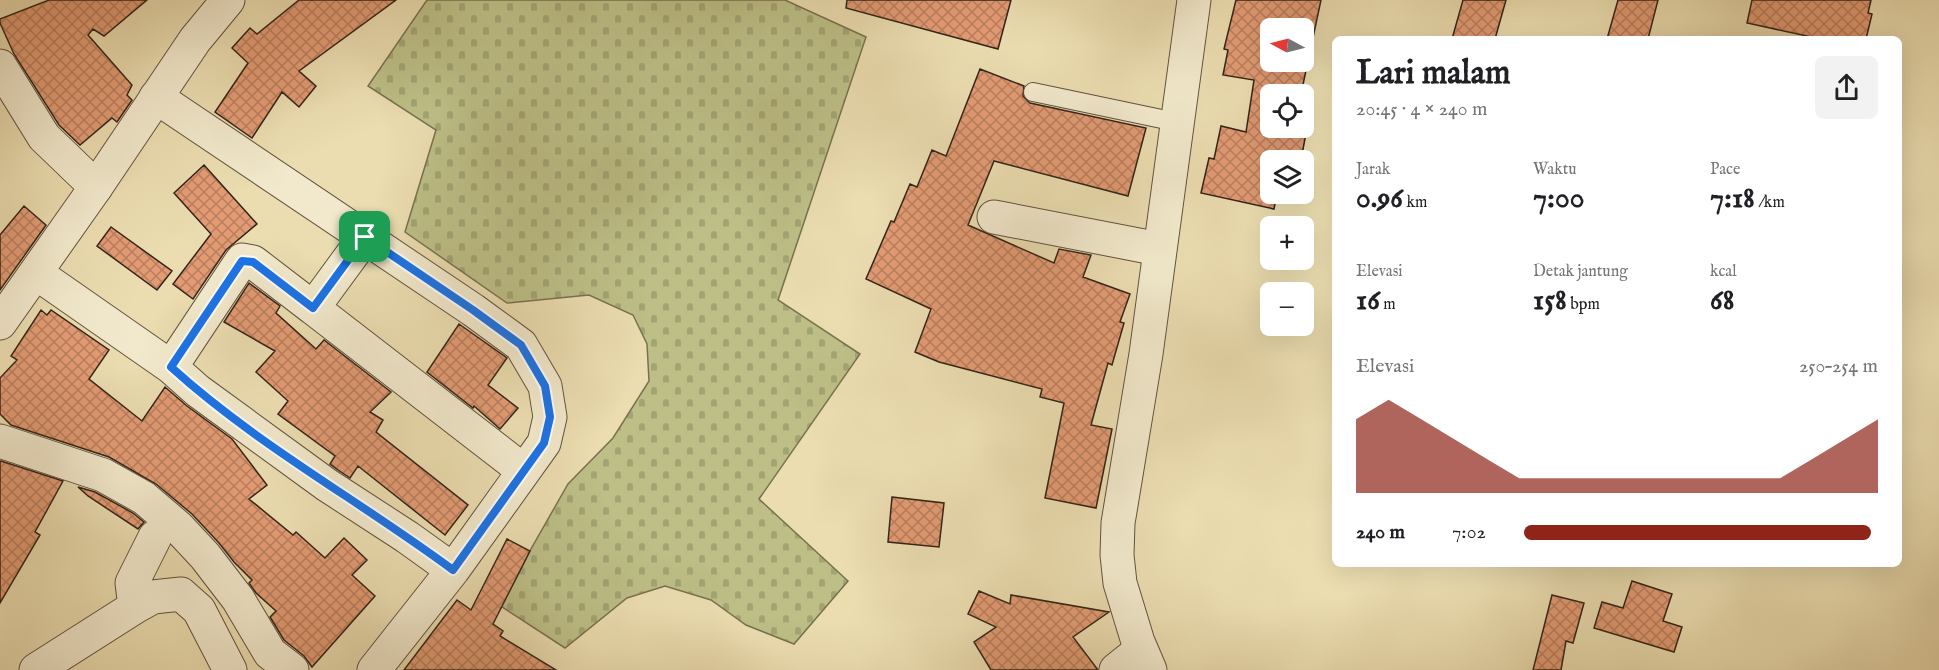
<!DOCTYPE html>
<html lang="id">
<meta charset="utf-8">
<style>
body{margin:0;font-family:"IM FELL English",serif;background:#f2f2f2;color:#202124;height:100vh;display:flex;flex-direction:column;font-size:22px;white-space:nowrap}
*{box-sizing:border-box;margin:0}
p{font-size:20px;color:#757577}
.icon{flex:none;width:33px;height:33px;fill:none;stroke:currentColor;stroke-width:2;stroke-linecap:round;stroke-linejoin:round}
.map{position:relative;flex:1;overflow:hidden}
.drawer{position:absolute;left:1332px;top:36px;width:570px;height:531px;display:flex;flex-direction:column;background:#fff;border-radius:9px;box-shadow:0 6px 24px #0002}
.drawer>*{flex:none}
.needle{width:39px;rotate:277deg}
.controls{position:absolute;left:1260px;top:18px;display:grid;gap:12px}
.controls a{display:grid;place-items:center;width:54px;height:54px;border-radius:9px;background:#fff;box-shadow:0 6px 24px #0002;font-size:30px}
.pin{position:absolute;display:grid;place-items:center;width:51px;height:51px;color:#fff;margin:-26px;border-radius:12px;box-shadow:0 3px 9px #0006}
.round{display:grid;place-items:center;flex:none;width:63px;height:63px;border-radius:9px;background:#f2f2f2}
.head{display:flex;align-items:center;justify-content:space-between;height:102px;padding:0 24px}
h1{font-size:33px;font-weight:800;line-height:45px}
.metrics{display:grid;grid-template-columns:repeat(3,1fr);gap:9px;height:102px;padding:6px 24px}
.metrics div{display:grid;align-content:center}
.metrics b{font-size:30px;font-weight:800}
.metrics small{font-size:16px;font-weight:400}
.metrics p{font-size:16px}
.chart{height:168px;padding:12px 24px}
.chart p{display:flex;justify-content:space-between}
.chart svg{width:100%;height:108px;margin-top:6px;fill:#8f2418;opacity:.7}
ul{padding:0 24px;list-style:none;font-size:20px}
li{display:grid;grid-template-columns:96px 72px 1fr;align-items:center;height:45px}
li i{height:15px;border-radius:8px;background:#8f2418}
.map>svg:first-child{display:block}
.cemetery{fill:url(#cemetery-stones);stroke:#787250;stroke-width:1.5}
.building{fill:url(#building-cross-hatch);stroke:#32241a;stroke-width:1.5;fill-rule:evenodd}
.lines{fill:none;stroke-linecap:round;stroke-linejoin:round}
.service-casing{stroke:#605240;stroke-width:20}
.minor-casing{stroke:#605240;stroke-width:35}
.tertiary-casing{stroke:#605240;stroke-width:35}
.service{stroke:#f2e9cc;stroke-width:18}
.minor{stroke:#f2e9cc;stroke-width:33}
.tertiary{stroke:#f2e9cc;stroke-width:33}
.route-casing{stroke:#fff;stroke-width:12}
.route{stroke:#1a73e8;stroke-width:8}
</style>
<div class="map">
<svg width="1939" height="670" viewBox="0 0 1939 670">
<defs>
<pattern id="cemetery-stones" width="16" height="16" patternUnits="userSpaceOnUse" patternTransform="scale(1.5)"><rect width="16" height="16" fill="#bdbf87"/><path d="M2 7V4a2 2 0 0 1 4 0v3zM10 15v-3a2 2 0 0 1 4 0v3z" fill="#a3a474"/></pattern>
<pattern id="building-cross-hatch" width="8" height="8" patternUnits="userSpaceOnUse" patternTransform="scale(1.5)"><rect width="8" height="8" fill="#e39b73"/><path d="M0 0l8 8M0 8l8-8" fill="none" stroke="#b97e5e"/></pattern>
</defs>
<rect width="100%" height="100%" fill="#ebddb0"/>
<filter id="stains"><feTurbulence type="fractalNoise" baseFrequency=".00333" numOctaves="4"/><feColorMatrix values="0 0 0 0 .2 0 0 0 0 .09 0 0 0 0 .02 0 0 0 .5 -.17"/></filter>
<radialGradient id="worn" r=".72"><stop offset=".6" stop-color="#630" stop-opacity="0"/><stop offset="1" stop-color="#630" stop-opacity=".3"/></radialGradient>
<!-- cemetery -->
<path class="cemetery" d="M 427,0 L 785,0 L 866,37 L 778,300 L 860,354 L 759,499 L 848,581 L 794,644 L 746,625 L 711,600 L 665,586 L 627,598 L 565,648 L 499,605 L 568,484 L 613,438 L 649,381 L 647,344 L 633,315 L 589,295 L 507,303 L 405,232 L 436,130 L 368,86 Z"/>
<!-- building -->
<path class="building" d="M 49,0 L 147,0 L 104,36 L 93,29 L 88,35 L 132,85 L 127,95 L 132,100 L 117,122 L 112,118 L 80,145 L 59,125 L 14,54 L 0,23 L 0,19 Z
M 299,0 L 396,0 L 299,71 L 316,86 L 299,107 L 282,92 L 252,138 L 215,112 L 248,63 L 232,48 L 250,28 L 257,34 Z
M 847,0 L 1011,0 L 998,49 L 846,8 Z
M 1236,0 L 1321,0 L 1301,94 L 1270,94 L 1270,128 L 1304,128 L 1304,116 L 1309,117 L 1301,160 L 1270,160 L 1270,194 L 1277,194 L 1274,209 L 1201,193 L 1209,158 L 1214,159 L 1221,126 L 1246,132 L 1254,80 L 1223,75 L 1228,50 L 1224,49 ZM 1270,28 L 1304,28 L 1304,62 L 1270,62 Z
M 1463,0 L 1506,0 L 1495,39 L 1452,39 Z
M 1618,0 L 1658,0 L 1648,39 L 1607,39 Z
M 1752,0 L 1871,0 L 1868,13 L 1872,14 L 1866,39 L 1821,39 L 1747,23 Z
M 980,69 L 1024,86 L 1023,96 L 1030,103 L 1146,128 L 1128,196 L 994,161 L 968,225 L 1054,263 L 1059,249 L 1091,255 L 1083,277 L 1130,294 L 1120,322 L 1124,323 L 1112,365 L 1108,363 L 1091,425 L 1112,429 L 1096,508 L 1045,498 L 1064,403 L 1040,397 L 1042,389 L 939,362 L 915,352 L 931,309 L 866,279 L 891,221 L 894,222 L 910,184 L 917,187 L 932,150 L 946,156 Z
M 204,165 L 257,224 L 226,250 L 193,299 L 173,284 L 211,234 L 174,193 Z
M 24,206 L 46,225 L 0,290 L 0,235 Z
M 111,227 L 172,271 L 157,290 L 97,246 Z
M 249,283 L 280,306 L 276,313 L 316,349 L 324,340 L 391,392 L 370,412 L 383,420 L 376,432 L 468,505 L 445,535 L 358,466 L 350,478 L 338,470 L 330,464 L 335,456 L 278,414 L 288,401 L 256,372 L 275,351 L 224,322 Z
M 41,310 L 47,315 L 51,310 L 109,350 L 89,379 L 142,421 L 165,387 L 187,406 L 232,439 L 267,485 L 249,499 L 293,535 L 296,532 L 325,558 L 344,538 L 367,560 L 352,575 L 375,596 L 312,667 L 304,656 L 284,640 L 270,617 L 276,611 L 256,593 L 249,583 L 252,580 L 234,562 L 219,543 L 192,514 L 156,484 L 109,457 L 11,425 L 0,414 L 0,378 L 17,360 L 11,356 Z
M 459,324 L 507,358 L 488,385 L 518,408 L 500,429 L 474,406 L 473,408 L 427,372 Z
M 1,461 L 63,481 L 35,532 L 40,535 L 0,603 L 0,463 Z
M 78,487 L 95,492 L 133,513 L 144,522 L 138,529 L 88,496 Z
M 892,497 L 944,503 L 939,547 L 888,542 Z
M 507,539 L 530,551 L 493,624 L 503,631 L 500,636 L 556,670 L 404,670 L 457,600 L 471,610 Z
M 1632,581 L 1672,594 L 1663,621 L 1682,627 L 1674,652 L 1594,628 L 1602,602 L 1623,608 Z
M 979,591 L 1010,604 L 1011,595 L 1109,612 L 1073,637 L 1098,670 L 991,670 L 974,642 L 996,627 L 968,614 Z
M 1552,595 L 1584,603 L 1573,643 L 1566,641 L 1561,670 L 1533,670 Z"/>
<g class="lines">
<defs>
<path id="service" d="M 1033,92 L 1176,122"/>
<path id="minor" d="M 0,66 L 44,137 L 96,187
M 156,97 L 473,310 L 521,345 L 545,386 L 550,417 L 544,443 L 453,570 L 374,670
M 994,217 L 1159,249
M 365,237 L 313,308 L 524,471
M 36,273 L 171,367 L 198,391 L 327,485 L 407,537 L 453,570
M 171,367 L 242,260 L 253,262 L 313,308
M 0,441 L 103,475 L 144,498 L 178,527 L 205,556 L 238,599 L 270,653 L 292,670
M 135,607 L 132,583 L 155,537
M 36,670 L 135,607 L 153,597 L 181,594 L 199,610 L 230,670
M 1116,670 L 1141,650"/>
<path id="tertiary" d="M 0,323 L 96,187 L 195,40 L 228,0
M 1150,670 L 1138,642 L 1120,583 L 1117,555 L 1118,523 L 1146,354 L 1194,0"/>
</defs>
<!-- service casing -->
<use href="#service" class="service-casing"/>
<!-- minor casing -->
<use href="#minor" class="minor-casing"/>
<!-- tertiary casing -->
<use href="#tertiary" class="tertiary-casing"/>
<!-- service -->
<use href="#service" class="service"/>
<!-- minor -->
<use href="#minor" class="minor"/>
<!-- tertiary -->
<use href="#tertiary" class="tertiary"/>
</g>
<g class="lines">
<defs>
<path id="route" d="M 365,237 L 473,310 L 521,345 L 545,386 L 550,417 L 544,443 L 453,570 C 360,501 257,445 171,367 L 242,261 L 253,262 L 313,308 Z"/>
</defs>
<!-- route casing -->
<use href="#route" class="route-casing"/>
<!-- route -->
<use href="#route" class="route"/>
</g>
<rect width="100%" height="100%" filter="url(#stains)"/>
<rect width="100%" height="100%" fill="url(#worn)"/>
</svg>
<div class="controls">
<a><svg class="needle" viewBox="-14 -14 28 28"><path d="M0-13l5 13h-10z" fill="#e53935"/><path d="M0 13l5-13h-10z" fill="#757577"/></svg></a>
<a><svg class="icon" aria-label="locate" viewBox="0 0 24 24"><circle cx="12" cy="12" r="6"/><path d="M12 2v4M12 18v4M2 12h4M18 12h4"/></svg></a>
<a><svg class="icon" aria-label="layers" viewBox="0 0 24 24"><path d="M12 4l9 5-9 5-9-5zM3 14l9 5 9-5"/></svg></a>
<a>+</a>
<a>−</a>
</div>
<div class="pin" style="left:365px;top:237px;background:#1e9e55"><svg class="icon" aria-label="arrive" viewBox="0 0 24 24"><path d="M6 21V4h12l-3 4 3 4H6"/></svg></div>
<section class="drawer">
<div class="head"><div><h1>Lari malam</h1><p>20:45 · 4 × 240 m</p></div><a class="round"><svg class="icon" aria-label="share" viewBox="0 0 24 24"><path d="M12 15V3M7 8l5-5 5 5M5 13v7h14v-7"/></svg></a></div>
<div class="metrics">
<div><p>Jarak</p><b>0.96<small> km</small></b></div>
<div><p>Waktu</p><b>7:00</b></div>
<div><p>Pace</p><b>7:18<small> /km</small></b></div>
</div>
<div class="metrics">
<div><p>Elevasi</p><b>16<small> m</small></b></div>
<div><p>Detak jantung</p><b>158<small> bpm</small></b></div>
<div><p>kcal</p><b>68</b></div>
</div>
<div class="chart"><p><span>Elevasi</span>250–254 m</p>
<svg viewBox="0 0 160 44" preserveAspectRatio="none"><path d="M0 44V14L10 6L20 14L30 22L40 30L50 38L60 38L70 38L80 38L90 38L100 38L110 38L120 38L130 38L140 30L150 22L160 14V44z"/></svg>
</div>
<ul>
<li><b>240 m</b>7:02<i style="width:98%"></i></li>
</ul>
</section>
</div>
